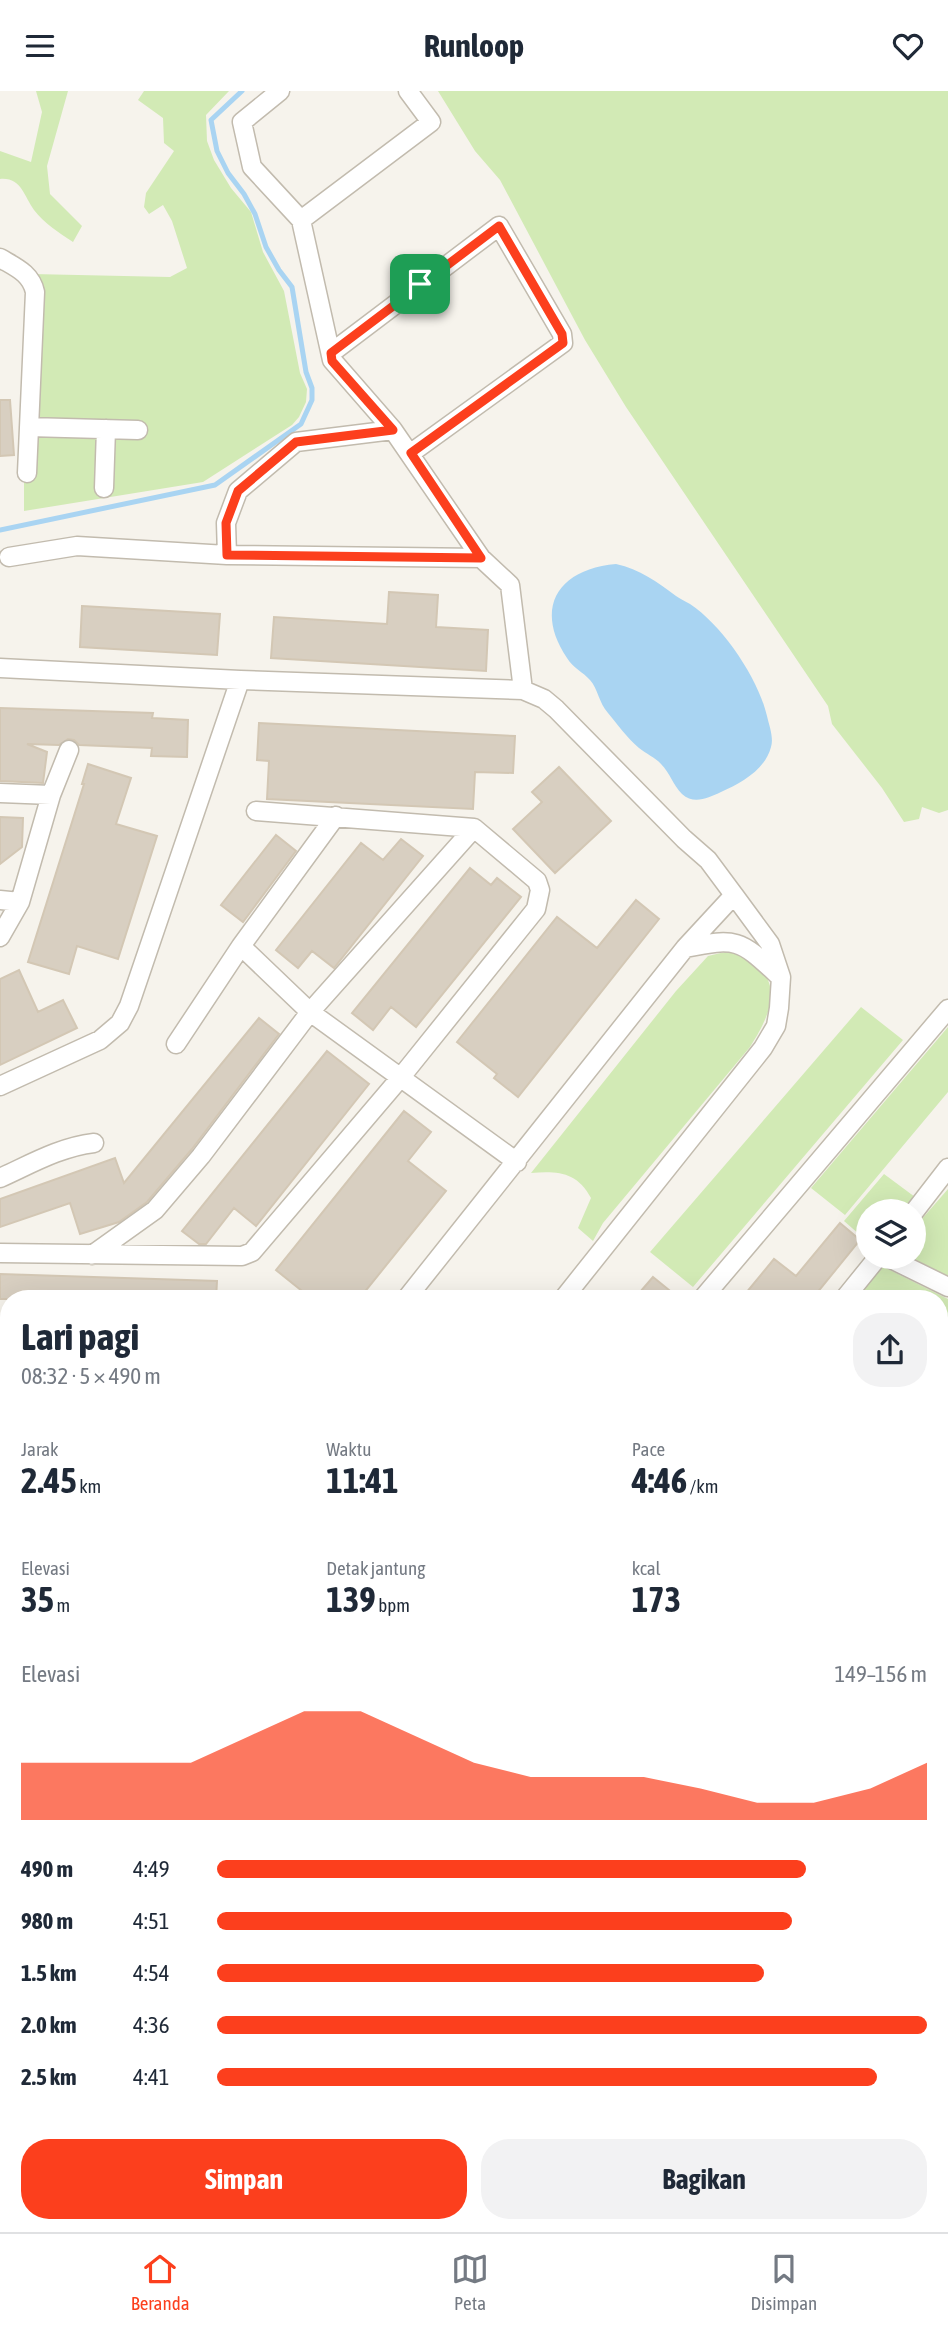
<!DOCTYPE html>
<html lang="id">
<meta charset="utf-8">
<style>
body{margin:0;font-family:"Asap Condensed",sans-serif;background:#f2f2f3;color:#1f2937;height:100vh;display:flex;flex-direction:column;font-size:26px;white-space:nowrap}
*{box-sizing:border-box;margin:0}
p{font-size:23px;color:#747a83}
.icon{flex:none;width:38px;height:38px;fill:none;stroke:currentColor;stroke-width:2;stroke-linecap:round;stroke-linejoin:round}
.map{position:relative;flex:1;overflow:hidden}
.sheet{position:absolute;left:0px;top:1199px;width:948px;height:943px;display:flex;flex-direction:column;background:#fff;border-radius:28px 28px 0 0;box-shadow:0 7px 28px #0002}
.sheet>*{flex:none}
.fabs{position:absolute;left:856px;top:1108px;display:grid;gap:14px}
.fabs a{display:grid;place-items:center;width:70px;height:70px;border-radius:50%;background:#fff;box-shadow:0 7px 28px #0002;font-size:35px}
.pin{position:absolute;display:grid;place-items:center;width:60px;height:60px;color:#fff;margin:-30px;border-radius:14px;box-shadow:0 4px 10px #0006}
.round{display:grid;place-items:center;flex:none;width:74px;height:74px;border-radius:28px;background:#f2f2f3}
.overview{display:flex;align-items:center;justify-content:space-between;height:119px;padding:0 21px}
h1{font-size:38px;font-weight:700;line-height:52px}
.figures{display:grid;grid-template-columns:repeat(3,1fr);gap:10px;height:119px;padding:7px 21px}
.figures div{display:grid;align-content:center}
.figures b{font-size:35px;font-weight:700}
.figures small{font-size:19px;font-weight:400}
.figures p{font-size:19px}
.chart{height:196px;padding:14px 21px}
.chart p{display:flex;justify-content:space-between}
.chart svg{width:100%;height:126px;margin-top:7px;fill:#fc3f1d;opacity:.7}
.cta{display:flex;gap:14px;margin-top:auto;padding:14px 21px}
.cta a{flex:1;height:80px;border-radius:28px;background:#fc3f1d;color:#fff;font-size:28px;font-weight:700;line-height:80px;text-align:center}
.cta a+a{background:#f2f2f3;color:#1f2937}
ul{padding:0 21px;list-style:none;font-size:23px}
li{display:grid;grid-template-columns:112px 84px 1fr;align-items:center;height:52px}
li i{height:18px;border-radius:9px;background:#fc3f1d}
header{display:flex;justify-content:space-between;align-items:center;height:91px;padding:0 21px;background:#fff;font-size:32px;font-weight:700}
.tabs{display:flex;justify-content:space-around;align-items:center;height:98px;border-top:2px solid #e0e1e3;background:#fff;font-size:19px;color:#747a83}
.tabs a{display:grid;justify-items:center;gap:4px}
.tabs .current{color:#fc3f1d}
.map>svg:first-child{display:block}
.green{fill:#d2eab5}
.water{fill:#a9d4f2}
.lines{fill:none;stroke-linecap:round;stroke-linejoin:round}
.stream{stroke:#a9d4f2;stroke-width:5}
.building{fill:#d8cfc1;stroke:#d3c7b4;stroke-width:2}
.minor-casing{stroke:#c2bbae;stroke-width:21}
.minor{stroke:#fff;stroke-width:18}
.route-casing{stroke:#fff;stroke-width:14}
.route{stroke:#fc3f1d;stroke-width:9}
</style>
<header><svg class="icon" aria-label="menu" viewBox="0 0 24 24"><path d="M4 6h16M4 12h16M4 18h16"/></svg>Runloop<svg class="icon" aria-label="heart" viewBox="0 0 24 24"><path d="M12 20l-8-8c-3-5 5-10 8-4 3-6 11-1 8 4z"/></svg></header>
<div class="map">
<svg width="948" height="2141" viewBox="0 0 948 2141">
<rect width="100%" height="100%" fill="#f6f3ec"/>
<!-- green -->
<path class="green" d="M 36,0 L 68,0 L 47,75 L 50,103 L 82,135 L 73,151 C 59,142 44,132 34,119 C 24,105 21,86 0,88 L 0,60 L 31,71 L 42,21 Z
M 144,0 L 229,0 L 206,24 L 207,50 L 214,69 L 231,97 L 251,121 L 263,161 L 284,200 L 300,282 L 307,298 L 306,311 L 299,326 L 292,334 L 203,391 L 24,420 L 24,261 L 25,215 L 32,183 L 170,186 L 187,177 L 172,130 L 163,114 L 149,123 L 144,116 L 146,102 L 174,60 L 164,52 L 163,27 L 138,9 Z
M 438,0 L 948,0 L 948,719 L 939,722 L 922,716 L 919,728 L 904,731 L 882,697 L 832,633 L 828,615 L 626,316 L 585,249 L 500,89 L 475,60 Z
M 725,861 C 738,861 744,865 754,873 C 786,896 766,930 750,956 L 603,1132 L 593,1150 L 578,1137 L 591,1107 C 577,1081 558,1080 531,1082 L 676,900 L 708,865 Z
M 861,916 L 903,949 L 693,1196 L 650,1161 Z
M 948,936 L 948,1001 L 845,1124 L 811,1097 Z
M 884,1083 L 915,1106 L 903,1120 L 868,1120 L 868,1151 L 844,1130 Z
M 948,1098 L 948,1185 L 910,1166 L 914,1166 L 914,1137 Z
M 884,1176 L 948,1208 L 948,1250 L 940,1246 L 940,1208 L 864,1207 L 859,1205 L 858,1202 L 879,1177 Z
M 9,1313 L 9,1473 L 0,1480 L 0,1322 Z
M 9,1616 L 9,1871 L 0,1886 L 0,1624 Z
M 948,1867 L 948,2141 L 457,2141 L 456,2133 L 940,2133 L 940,1874 Z"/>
<!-- water -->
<path class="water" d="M 616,473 C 640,478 657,491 676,505 C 680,508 685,510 690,513 C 723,535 758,587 767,625 C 769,634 774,647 771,656 C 765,679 741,692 721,701 C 708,707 694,714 682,703 C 673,694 670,682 661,673 C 655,666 646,663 639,657 C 628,648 617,633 608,622 C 599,612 598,598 590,589 C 583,581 573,577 567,567 C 533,516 559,478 616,473 Z"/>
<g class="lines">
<!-- stream -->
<path class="stream" d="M 0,439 L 215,394 L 301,333 L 312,309 L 312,297 L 306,281 L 292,196 L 279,179 L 266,156 L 255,123 L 244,103 L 228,82 L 217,60 L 211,29 L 242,0
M 0,1621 L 9,1613"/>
</g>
<!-- building -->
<path class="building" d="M 0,309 L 10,309 L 14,364 L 0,365 Z
M 389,501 L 438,504 L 436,536 L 488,539 L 486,580 L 271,567 L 274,526 L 387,533 Z
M 82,515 L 220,523 L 217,564 L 80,556 Z
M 0,617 L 153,622 L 152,627 L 188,629 L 187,666 L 151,665 L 152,657 L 79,654 L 74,649 L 68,648 L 59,654 L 27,653 L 47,661 L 43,692 L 0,690 Z
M 259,632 L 515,645 L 513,682 L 475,681 L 473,718 L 267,708 L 269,670 L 257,669 Z
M 88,673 L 131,687 L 116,733 L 157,745 L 118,868 L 77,855 L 69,883 L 28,871 L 84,693 L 82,693 Z
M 559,676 L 611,730 L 555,782 L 513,738 L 542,711 L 532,701 Z
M 0,726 L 23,727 L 22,756 L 0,773 Z
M 276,744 L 296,760 L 243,831 L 221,814 Z
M 401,748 L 423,765 L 334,877 L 312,860 L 298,877 L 276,859 L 361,752 L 383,769 Z
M 470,777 L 491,794 L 497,787 L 521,806 L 416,936 L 391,916 L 373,939 L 352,922 Z
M 636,809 L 659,828 L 518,1006 L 494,987 L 497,983 L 457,951 L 557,826 L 597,857 Z
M 19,879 L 38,921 L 63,909 L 77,937 L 0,974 L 0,888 Z
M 259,927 L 279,943 L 192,1058 L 147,1111 L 119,1131 L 80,1143 L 70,1112 L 0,1136 L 0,1108 L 115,1067 L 124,1092 Z
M 327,960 L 369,993 L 256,1135 L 234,1117 L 206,1153 L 199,1153 L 182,1140 Z
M 404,1020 L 431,1041 L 408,1070 L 446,1100 L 359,1208 L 312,1208 L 276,1179 Z
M 840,1132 L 860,1149 L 812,1208 L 741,1208 L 774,1168 L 796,1185 Z
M 0,1183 L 217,1190 L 216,1208 L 0,1208 Z
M 653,1186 L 680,1208 L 634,1208 Z"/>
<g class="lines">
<defs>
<path id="minor" d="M 280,0 L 242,31 L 252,76 L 301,129 L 332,269 L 393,339
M 301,129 L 431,31 L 408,0
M 0,167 C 15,176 31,182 35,201 L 27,382
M 331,262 L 499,135 L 562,243 L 563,252 L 411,362
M 29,336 L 138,339
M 104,397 L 106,338
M 227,464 L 226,432 L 238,400 L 296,351 L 393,339 L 481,467
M 9,466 L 77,455 L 227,464 L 481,467 L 510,494 L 523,599
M 0,577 L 240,589 L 523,599 L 544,608 L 556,618 L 684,748 L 708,769 L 734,804 L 685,857 L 406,1208
M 0,702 L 51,704
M 0,809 L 20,811
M 0,846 L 20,811 L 51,704 L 69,659
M 241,855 L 310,921 L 517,1071
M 685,857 C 738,846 740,849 778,884
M 176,953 L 241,855 L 336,725
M 0,995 L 100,949 L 120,932 L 129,915 L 240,589
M 0,1087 C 31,1073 60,1056 94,1052
M 914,1121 L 948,1077
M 0,1162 L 242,1165 L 252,1161 L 401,986 L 536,818 L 540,799 L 537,790 L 474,737 L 256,720
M 92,1164 L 155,1119 L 201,1065 L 310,921 L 474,737
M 887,1166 L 948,1196
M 563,1208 L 763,957 L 776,935 L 779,917 L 781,886 L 770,853 L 734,804
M 702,1208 L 948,918
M 844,1208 L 878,1166
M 0,1267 L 9,1267
M 0,1301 L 9,1293
M 940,1306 L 948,1309
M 940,1417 L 948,1421
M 0,1491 L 9,1484
M 0,1516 L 9,1509
M 940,1525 L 948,1529
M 940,1621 L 948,1625
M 940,1713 L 948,1717
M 0,1984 L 9,1980
M 0,2086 L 9,2082
M 260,2133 L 280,2141
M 165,2141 L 168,2133
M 416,2141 L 419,2133"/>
</defs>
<!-- minor casing -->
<use href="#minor" class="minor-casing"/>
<!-- minor -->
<use href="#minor" class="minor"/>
</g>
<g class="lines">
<defs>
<path id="route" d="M 499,135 L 562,243 L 563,252 L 411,362 L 481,467 L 227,464 L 226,432 L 238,400 L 296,351 L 393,339 L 332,270 L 331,262 Z"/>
</defs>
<!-- route casing -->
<use href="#route" class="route-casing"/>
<!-- route -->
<use href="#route" class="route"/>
</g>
</svg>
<div class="fabs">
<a><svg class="icon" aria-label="layers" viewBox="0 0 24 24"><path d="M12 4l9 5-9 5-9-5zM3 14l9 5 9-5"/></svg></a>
</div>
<div class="pin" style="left:420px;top:193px;background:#1e9e55"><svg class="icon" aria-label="arrive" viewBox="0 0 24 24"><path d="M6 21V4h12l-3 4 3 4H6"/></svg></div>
<section class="sheet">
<div class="overview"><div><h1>Lari pagi</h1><p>08:32 · 5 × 490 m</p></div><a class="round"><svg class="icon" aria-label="share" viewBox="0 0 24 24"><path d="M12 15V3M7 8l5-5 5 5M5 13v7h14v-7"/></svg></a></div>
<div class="figures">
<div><p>Jarak</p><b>2.45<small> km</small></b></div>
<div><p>Waktu</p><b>11:41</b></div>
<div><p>Pace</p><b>4:46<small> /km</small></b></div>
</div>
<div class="figures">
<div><p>Elevasi</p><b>35<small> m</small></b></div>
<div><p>Detak jantung</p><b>139<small> bpm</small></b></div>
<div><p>kcal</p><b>173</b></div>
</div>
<div class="chart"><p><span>Elevasi</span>149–156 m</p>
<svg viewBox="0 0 160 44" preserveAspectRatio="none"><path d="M0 44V24L10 24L20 24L30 24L40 15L50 6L60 6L70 15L80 24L90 29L100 29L110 29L120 33L130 38L140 38L150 33L160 24V44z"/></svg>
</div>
<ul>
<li><b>490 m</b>4:49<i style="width:83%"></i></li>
<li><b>980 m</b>4:51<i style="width:81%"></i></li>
<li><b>1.5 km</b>4:54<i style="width:77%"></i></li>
<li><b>2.0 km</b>4:36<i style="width:100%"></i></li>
<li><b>2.5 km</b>4:41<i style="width:93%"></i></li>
</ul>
<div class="cta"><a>Simpan</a><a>Bagikan</a></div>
</section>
</div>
<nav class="tabs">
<a class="current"><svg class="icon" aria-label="home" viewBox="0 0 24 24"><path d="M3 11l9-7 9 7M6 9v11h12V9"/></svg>Beranda</a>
<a><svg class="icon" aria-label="map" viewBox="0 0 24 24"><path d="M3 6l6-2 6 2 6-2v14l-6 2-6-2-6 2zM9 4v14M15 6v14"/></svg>Peta</a>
<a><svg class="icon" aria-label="saved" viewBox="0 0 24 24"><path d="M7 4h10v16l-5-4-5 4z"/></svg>Disimpan</a>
</nav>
